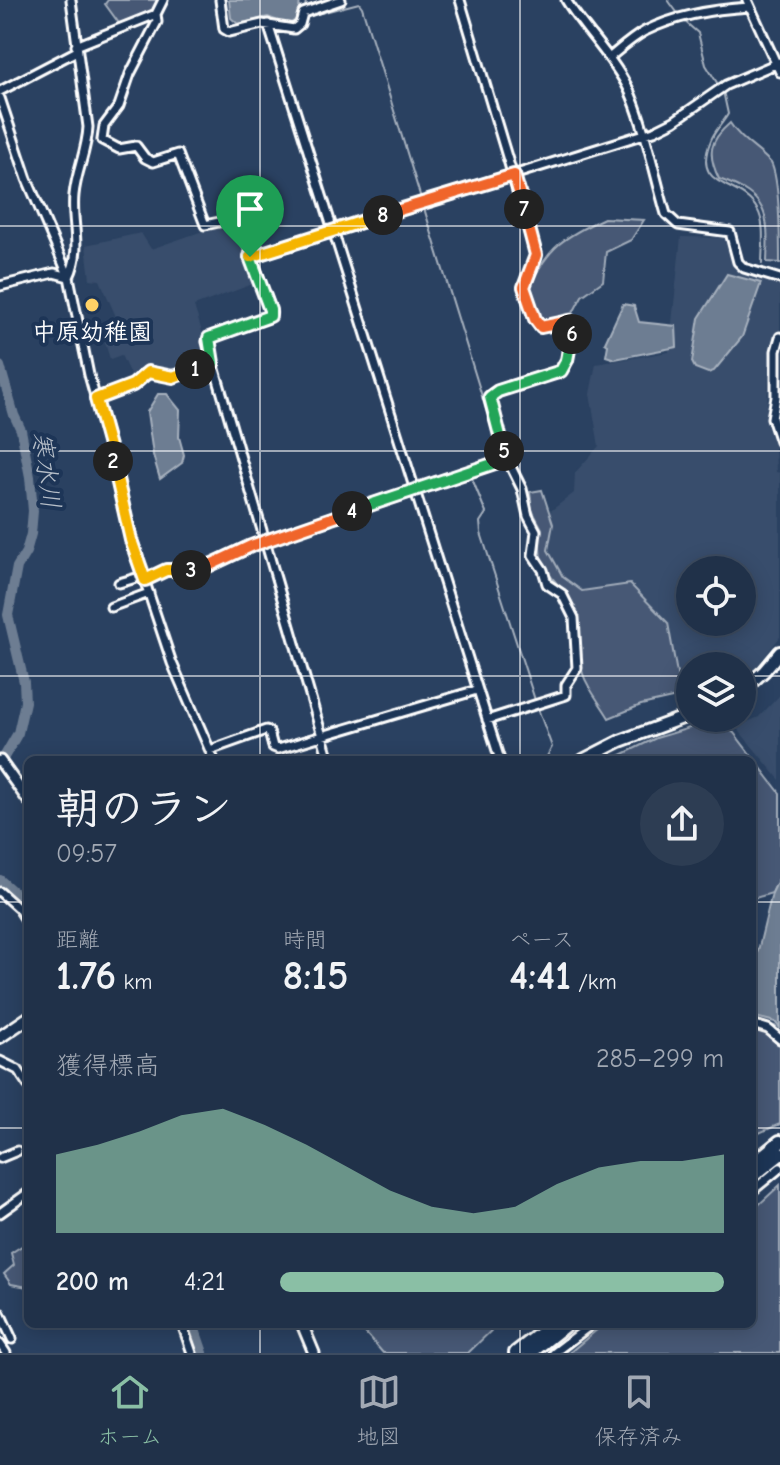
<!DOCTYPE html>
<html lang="ja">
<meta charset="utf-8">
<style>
body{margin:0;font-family:"Comic Neue","Klee One",sans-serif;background:#2d3d53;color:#f1f3f6;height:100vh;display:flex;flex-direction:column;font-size:30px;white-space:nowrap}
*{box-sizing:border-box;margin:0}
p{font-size:26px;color:#a2a9b4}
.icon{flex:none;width:44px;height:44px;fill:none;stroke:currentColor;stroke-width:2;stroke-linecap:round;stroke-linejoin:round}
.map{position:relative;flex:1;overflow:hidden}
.drawer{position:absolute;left:24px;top:756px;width:732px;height:572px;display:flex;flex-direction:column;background:#203149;border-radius:12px;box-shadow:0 4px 20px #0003,0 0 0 2px #3d4c61}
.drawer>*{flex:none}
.controls{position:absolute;left:676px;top:556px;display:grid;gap:16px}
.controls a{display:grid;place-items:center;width:80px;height:80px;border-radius:50%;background:#203149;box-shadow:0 4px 20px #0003,0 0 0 2px #3d4c61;font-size:40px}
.pin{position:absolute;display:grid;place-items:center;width:68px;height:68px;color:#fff;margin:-82px -34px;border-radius:50% 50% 50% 0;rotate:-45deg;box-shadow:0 0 8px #0007}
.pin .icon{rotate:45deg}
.km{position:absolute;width:40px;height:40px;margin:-20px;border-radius:50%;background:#222;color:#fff;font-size:22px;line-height:40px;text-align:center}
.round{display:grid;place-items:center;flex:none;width:84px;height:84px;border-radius:42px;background:#2d3d53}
.head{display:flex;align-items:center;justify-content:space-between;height:136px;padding:0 32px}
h1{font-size:44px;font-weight:600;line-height:60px}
.figures{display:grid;grid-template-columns:repeat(3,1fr);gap:12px;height:136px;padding:8px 32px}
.figures div{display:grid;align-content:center}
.figures b{font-size:40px;font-weight:600}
.figures small{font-size:22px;font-weight:400}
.figures p{font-size:22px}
.chart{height:224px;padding:16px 32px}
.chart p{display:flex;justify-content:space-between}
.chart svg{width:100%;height:144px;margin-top:8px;fill:#8abfa5;opacity:.7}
ul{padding:0 32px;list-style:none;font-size:26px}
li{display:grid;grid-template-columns:128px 96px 1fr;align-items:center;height:60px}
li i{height:20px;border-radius:10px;background:#8abfa5}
.dock{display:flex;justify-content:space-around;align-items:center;height:112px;border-top:2px solid #3d4c61;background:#203149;font-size:22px;color:#a2a9b4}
.dock a{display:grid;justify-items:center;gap:4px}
.dock .selected{color:#8abfa5}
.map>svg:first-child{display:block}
.built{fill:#394e6c;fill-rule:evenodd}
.green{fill:#465975;stroke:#a2acba;stroke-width:2}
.water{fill:#6d7d92;stroke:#a7b1be;stroke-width:2}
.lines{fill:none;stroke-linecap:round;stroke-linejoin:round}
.stream{stroke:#a7b1be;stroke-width:2}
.river{stroke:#6d7d92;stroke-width:10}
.minor-casing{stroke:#fff;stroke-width:13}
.secondary-casing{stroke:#fff;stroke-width:15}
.primary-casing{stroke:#fff;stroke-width:16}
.motorway-casing{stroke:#fff;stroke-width:18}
.minor{stroke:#1d3557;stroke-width:7}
.secondary{stroke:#1d3557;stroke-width:9}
.primary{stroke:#1d3557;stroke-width:10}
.motorway{stroke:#1d3557;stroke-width:12}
.split-1-casing{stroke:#fff;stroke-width:16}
.split-2-casing{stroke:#fff;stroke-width:16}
.split-3-casing{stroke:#fff;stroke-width:16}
.split-4-casing{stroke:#fff;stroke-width:16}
.split-5-casing{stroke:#fff;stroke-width:16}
.split-6-casing{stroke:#fff;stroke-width:16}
.split-7-casing{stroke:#fff;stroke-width:16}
.split-8-casing{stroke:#fff;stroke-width:16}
.split-9-casing{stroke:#fff;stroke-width:16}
.split-1{stroke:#22a559;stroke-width:10}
.split-2{stroke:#f5b400;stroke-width:10}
.split-3{stroke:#f5b400;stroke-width:10}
.split-4{stroke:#f0652b;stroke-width:10}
.split-5{stroke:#22a559;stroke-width:10}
.split-6{stroke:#22a559;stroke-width:10}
.split-7{stroke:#f0652b;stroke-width:10}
.split-8{stroke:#f0652b;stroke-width:10}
.split-9{stroke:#f5b400;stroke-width:10}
.grid{fill:none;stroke:#fff;stroke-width:2;stroke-opacity:0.55}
.poi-dot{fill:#ffd166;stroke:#1d3557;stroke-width:3}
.labels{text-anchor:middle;stroke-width:8;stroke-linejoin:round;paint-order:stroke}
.poi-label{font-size:24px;font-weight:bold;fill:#fff;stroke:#1d3557}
.water-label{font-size:26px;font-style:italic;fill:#b6bec8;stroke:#1d3557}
</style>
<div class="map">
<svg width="780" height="1353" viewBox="0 0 780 1353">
<rect width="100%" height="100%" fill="#2a4161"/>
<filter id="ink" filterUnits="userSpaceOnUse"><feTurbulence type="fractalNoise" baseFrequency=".0125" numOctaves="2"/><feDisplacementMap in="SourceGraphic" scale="16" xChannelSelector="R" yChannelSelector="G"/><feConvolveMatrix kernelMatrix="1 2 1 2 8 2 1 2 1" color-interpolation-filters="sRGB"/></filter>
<g filter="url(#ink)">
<!-- built -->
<path class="built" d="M 232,221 L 238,225 L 258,282 L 194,306 L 211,361 L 174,374 L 146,368 L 133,381 L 121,355 L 110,359 L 101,330 L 118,321 L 100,280 L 90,279 L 86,245 L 141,233 L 151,249 Z
M 681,237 L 731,238 L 738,267 L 780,280 L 780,330 L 770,353 L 766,422 L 775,447 L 776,472 L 780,473 L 780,637 L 752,672 L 742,680 L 742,666 L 690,666 L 690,703 L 686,704 L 681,696 L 668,623 L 630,584 L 582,591 L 563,577 L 548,550 L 553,524 L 548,513 L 574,493 L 575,473 L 599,446 L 590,394 L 596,364 L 669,352 ZM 690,570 L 742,570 L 742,622 L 690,622 Z
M 780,695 L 780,780 L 736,727 L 759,717 Z"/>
<!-- green -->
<path class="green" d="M 108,0 L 159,0 L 153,12 L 121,26 L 105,4 Z
M 730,123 C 742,142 756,147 771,163 C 780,180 780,239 780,263 L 767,262 C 769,213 768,196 719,179 C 707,154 709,141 730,123 Z
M 604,218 L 644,220 L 631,240 L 606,252 L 603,281 L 582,296 L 573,313 L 546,320 L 540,318 L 529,287 C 549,246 564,237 604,218 Z
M 542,490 L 553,524 L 548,550 L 563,577 L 582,591 L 630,584 L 668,623 L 681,696 L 641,705 L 609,718 C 601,704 588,689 583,674 C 577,655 583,630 575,611 C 560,575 532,576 542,529 L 532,510 L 530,492 Z
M 713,721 L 734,733 L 780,793 L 780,876 L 772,893 L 752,899 L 752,760 L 611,760 L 656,738 Z
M 752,1019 L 775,1026 L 780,1032 L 780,1124 L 752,1136 Z
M 780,1185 L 780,1353 L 569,1353 L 604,1324 L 752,1324 L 752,1211 Z
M 25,1244 L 28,1244 L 28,1287 L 11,1284 L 4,1274 L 14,1265 L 11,1253 Z
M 361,1324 L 498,1324 L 468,1353 L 383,1353 L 361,1328 Z"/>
<!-- water -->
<path class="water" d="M 229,0 L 300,0 L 298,18 L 288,25 L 268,17 L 238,24 L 231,18 Z
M 727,274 L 761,283 L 742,337 L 714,371 L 708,373 L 695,368 L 692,362 L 699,318 Z
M 623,304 L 634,306 L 639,322 L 676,326 L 677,347 L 615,359 L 606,356 L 608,345 L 605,343 Z
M 158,394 L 167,394 L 180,410 L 179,437 L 184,455 L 182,463 L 160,479 L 153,455 L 147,412 Z
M 780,876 L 780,1028 L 775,1022 L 752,1016 L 752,963 L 758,951 L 772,893 Z"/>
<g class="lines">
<!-- stream -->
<path class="stream" d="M 306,0 L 305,9 L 309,16 L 359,3 L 362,7 L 501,458
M 668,0 L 679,15
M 683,20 L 698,33 L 706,65 L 719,86
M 723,91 L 728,114 C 723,123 715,130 711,140 C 690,190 740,179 757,209 C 766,224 762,247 762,264
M 503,464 L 471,476 L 486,513 L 480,522 L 481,533 L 535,700
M 537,706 L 552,747 L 545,760"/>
<!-- river -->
<path class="river" d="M 0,366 L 14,415 L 21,430 L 30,477 L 33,511 L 31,534 L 26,552 L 17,567 L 8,615 L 24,682 L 25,702 L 18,733 L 0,764
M 0,880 L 28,905
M 193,1324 L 203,1353"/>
<defs>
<path id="minor" d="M 163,0 L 156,14 L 157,22 L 130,74 L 119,106 L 104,126 L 102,140 L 119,149 L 136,146 L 145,158 L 153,162 L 178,154 L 205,225 L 233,219 L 239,223 L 242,228 L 271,313 L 267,318 L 213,336 L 207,342 L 329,760
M 220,0 L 224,29 L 229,32 L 262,24 L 294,29 L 300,24 L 303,13 L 341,0
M 460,0 L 535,250 L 536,259 L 524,287 L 535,319 L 541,327 L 570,321 L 574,327 L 567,360 L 561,371 L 498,391 L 492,394 L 490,401 L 507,459 L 522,489 L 528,516 L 536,531 L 533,555 L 543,570 L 547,584 L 562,594 L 574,618 L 577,668 L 566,685 L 566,695 L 487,720
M 566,0 C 585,31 612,56 628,88 C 644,121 655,177 666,214 L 678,225 L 730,232 L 738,262 L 744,268 L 780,279
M 747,0 L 780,72
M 268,24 L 500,760
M 76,46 L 156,14
M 609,58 C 620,49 632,38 645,31 C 677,15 714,9 750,7
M 0,91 L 77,51
M 0,98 L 27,179 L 69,277 L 89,375 L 111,453 L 131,540 L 172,663 L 214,760
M 250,257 L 654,131 L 674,121 L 726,85 L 780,62
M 69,277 C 83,248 71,224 74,195 C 76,172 87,151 88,127 L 71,0
M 0,286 L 54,273 L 69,277
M 780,337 L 776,351 L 776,397 L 772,418 L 780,442
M 96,399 L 133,385 L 148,372 L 173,377 L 213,363
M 145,580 L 166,570 L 206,567 L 257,543 L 507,459
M 119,583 L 143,576
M 111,607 L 149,593
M 210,750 L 266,730 L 269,732 L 273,747 L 278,749 L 477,690
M 0,892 L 19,909 L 28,923
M 752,1024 L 768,1029 L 780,1039
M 0,1061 L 18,1070 L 28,1085
M 0,1158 L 17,1151
M 752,1191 L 780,1168
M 0,1213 L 28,1193
M 0,1313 L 12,1339
M 182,1324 L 192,1353
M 0,1344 L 6,1353
M 554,1353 L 592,1324"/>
<path id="secondary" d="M 0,761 L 28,800
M 302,1324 L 314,1353"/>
<path id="primary" d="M 742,691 L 764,671 L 780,652
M 583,760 L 620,741 L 690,715
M 0,1037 L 28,1018"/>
<path id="motorway" d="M 752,1165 L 780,1142
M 752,1176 L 780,1154
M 516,1353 L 553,1324
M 530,1353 L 566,1324"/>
</defs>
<!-- minor casing -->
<use href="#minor" class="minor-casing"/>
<!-- secondary casing -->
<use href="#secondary" class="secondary-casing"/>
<!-- primary casing -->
<use href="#primary" class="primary-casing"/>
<!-- motorway casing -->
<use href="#motorway" class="motorway-casing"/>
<!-- minor -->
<use href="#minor" class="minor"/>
<!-- secondary -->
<use href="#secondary" class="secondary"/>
<!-- primary -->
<use href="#primary" class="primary"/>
<!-- motorway -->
<use href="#motorway" class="motorway"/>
</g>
</g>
<g class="lines" filter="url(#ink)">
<defs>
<path id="split-1" d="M 195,369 L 213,363 L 209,338 L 270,316 L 270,310 L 250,257"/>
<path id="split-2" d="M 113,461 L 96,399 L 133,385 L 148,372 L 173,377 L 195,369"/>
<path id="split-3" d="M 113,461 L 131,540 L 145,580 L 166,570 L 191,570"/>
<path id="split-4" d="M 191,570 L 206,567 L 251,546 L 352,511"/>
<path id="split-5" d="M 352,511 L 507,459 L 504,451"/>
<path id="split-6" d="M 504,451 L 490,397 L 498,391 L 561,371 L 567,360 L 572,334"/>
<path id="split-7" d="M 524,209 L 536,255 L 524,287 L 535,319 L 541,327 L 570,321 L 574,327 L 572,334"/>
<path id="split-8" d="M 383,215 L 514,175 L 524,209"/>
<path id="split-9" d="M 250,257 L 383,215"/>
</defs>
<!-- split-1 casing -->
<use href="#split-1" class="split-1-casing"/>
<!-- split-2 casing -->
<use href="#split-2" class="split-2-casing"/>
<!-- split-3 casing -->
<use href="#split-3" class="split-3-casing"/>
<!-- split-4 casing -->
<use href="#split-4" class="split-4-casing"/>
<!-- split-5 casing -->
<use href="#split-5" class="split-5-casing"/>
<!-- split-6 casing -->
<use href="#split-6" class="split-6-casing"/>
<!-- split-7 casing -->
<use href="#split-7" class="split-7-casing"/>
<!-- split-8 casing -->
<use href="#split-8" class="split-8-casing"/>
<!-- split-9 casing -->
<use href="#split-9" class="split-9-casing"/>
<!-- split-1 -->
<use href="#split-1" class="split-1"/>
<!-- split-2 -->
<use href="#split-2" class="split-2"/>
<!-- split-3 -->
<use href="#split-3" class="split-3"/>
<!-- split-4 -->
<use href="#split-4" class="split-4"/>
<!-- split-5 -->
<use href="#split-5" class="split-5"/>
<!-- split-6 -->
<use href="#split-6" class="split-6"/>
<!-- split-7 -->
<use href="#split-7" class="split-7"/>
<!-- split-8 -->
<use href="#split-8" class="split-8"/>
<!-- split-9 -->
<use href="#split-9" class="split-9"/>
</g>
<!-- grid -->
<path class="grid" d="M 260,0 L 260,760M 520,0 L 520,760M 0,226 L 780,226M 0,451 L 780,451M 0,676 L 690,676M 742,676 L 780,676M 0,902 L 28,902M 752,902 L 780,902M 0,1128 L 28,1128M 752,1128 L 780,1128M 260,1324 L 260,1353M 520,1324 L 520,1353"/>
<!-- markers -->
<circle class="poi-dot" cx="92" cy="305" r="8"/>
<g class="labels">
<!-- poi labels -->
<g class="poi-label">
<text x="92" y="340">中原幼稚園</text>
</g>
<!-- water labels -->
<g class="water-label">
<text transform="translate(47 470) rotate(83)" y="9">寒水川</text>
</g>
</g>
</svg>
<div class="controls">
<a><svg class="icon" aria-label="locate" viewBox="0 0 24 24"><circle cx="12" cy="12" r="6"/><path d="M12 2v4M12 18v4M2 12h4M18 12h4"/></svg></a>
<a><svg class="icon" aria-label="layers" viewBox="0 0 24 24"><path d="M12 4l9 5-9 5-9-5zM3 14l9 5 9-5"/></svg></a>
</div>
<div class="pin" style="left:250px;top:257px;background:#1e9e55"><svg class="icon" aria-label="arrive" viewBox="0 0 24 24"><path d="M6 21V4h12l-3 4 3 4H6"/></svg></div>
<b class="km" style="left:195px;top:369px">1</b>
<b class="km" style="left:113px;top:461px">2</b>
<b class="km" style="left:191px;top:570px">3</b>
<b class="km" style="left:352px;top:511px">4</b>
<b class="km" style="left:504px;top:451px">5</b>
<b class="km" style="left:572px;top:334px">6</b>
<b class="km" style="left:524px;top:209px">7</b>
<b class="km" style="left:383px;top:215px">8</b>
<section class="drawer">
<div class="head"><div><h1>朝のラン</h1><p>09:57</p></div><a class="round"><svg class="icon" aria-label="share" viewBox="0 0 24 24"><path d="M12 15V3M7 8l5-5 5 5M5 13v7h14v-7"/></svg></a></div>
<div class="figures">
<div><p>距離</p><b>1.76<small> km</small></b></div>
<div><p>時間</p><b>8:15</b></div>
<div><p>ペース</p><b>4:41<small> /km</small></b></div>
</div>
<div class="chart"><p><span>獲得標高</span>285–299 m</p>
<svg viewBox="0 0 160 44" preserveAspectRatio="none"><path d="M0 44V20L10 17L20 13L30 8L40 6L50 11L60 17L70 24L80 31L90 36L100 38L110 36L120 29L130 24L140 22L150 22L160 20V44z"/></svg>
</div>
<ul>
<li><b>200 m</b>4:21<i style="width:100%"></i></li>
</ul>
</section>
</div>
<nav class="dock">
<a class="selected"><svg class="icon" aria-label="home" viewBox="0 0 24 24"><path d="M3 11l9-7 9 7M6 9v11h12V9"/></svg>ホーム</a>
<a><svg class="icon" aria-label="map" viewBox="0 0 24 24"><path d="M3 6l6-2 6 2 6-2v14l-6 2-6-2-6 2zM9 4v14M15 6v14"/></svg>地図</a>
<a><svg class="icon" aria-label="saved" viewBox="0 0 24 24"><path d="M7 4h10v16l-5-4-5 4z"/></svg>保存済み</a>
</nav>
